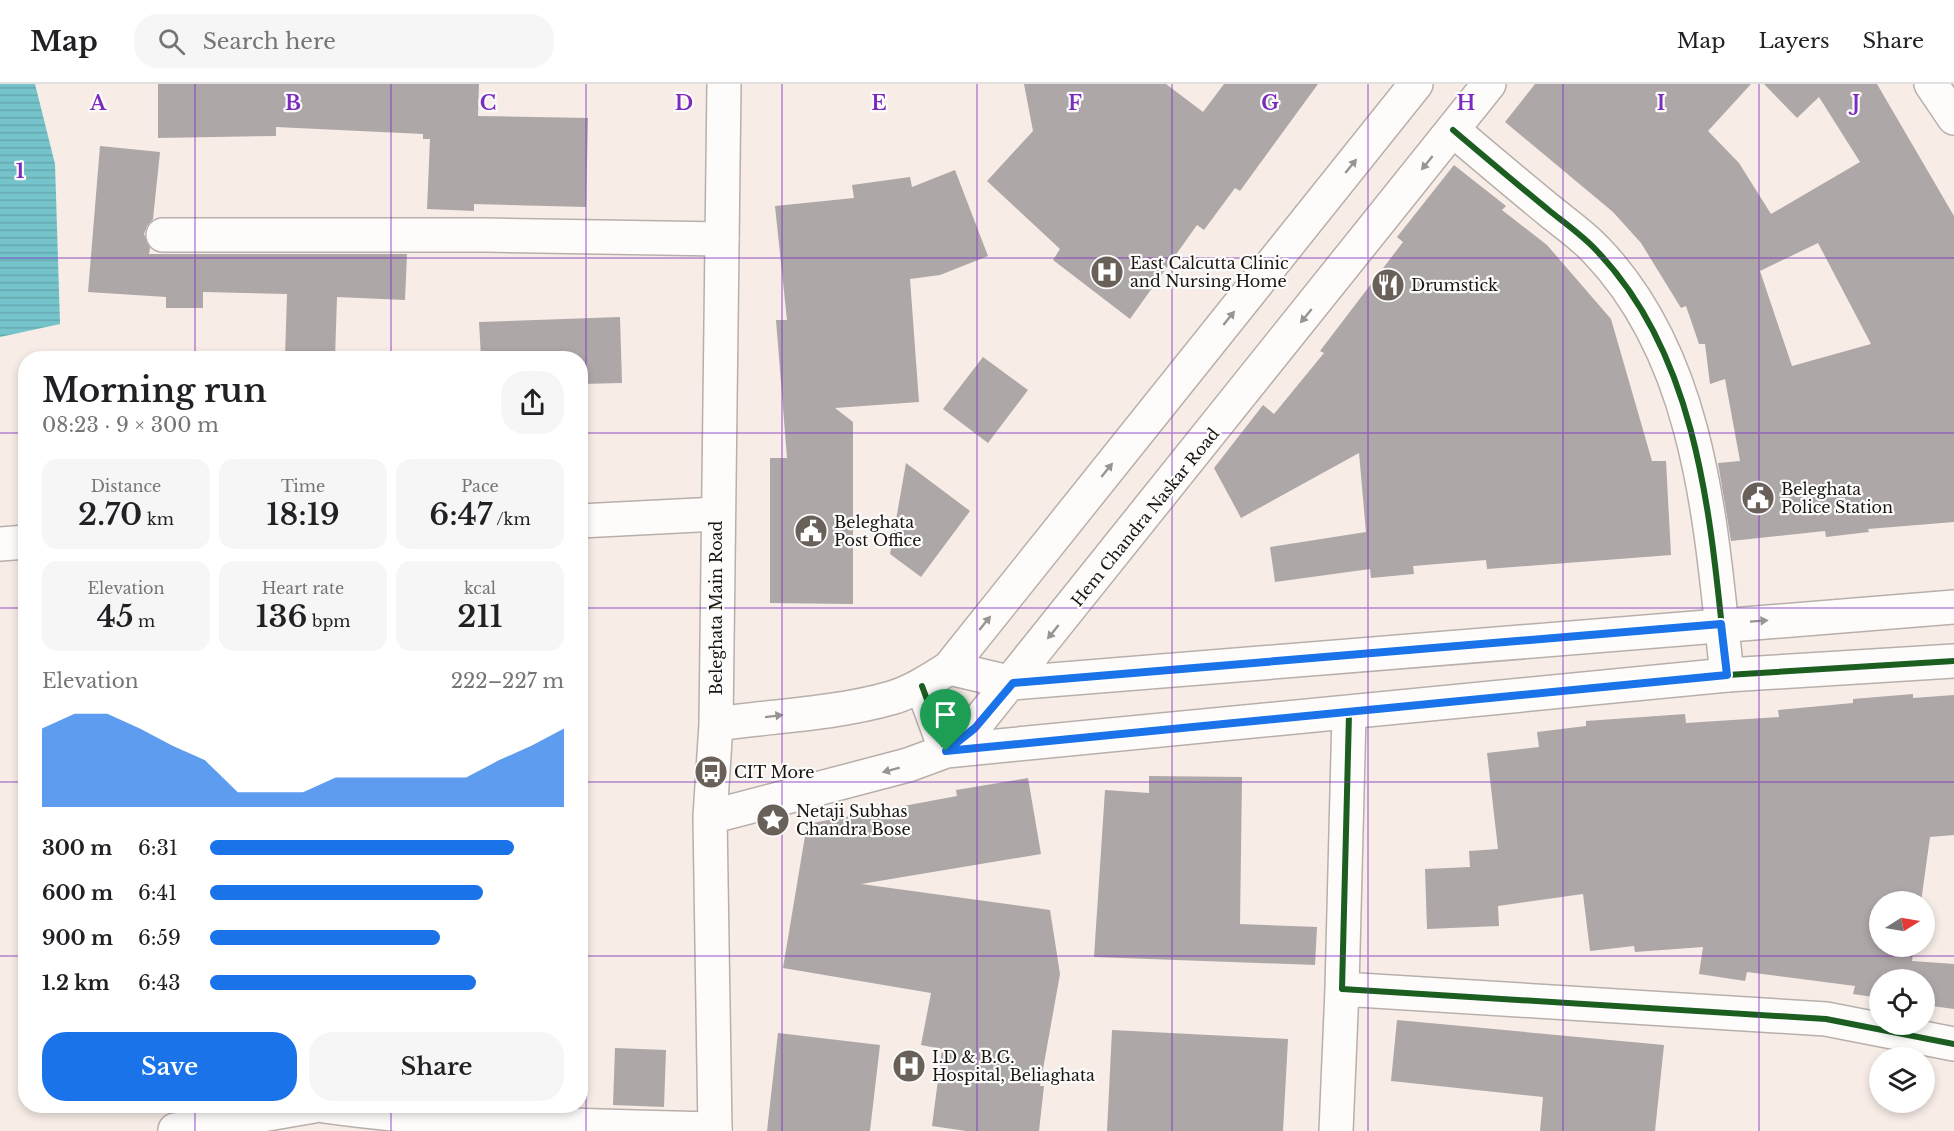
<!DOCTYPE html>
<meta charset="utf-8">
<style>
body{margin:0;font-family:"Libre Baskerville",serif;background:#f6f6f6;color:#202124;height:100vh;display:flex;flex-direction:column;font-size:22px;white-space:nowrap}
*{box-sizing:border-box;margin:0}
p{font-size:20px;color:#757577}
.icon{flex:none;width:33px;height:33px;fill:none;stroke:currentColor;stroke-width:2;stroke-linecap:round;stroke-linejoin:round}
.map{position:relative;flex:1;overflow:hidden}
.details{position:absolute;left:18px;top:267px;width:570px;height:762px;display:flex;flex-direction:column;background:#fff;border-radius:24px;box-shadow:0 3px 9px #0003}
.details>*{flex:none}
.needle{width:39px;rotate:79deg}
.buttons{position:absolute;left:1869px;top:807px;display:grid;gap:12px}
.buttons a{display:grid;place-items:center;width:66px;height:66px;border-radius:50%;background:#fff;box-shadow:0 3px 9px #0003;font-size:30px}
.pin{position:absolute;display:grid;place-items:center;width:51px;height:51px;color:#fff;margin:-62px -26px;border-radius:50% 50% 50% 0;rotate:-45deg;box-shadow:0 0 6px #0007}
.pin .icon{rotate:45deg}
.round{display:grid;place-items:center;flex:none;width:63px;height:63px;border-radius:24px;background:#f6f6f6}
.overview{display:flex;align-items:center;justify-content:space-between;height:102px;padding:0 24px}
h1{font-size:33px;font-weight:600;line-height:45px}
.figures{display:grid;grid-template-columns:repeat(3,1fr);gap:9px;height:102px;padding:6px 24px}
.figures div{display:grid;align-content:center;border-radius:15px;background:#f6f6f6;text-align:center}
.figures b{font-size:30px;font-weight:600}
.figures small{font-size:16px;font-weight:400}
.figures p{font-size:16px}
.chart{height:168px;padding:12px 24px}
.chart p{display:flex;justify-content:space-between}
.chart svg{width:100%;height:108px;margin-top:6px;fill:#1a73e8;opacity:.7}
.action{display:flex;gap:12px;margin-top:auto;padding:12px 24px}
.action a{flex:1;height:69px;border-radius:24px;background:#1a73e8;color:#fff;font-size:24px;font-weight:600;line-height:69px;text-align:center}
.action a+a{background:#f6f6f6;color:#202124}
ul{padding:0 24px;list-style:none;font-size:20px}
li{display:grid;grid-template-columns:96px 72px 1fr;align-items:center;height:45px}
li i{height:15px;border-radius:8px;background:#1a73e8}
header{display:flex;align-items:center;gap:36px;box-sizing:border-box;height:84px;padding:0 30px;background:#fff;border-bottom:2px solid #e0e0e0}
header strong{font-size:28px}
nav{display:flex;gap:33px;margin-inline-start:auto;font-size:21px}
.search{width:420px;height:54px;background:#f6f6f6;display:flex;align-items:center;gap:15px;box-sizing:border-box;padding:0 21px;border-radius:24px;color:#757577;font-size:22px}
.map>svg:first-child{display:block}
.water{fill:url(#water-rules)}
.building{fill:#aea7a8;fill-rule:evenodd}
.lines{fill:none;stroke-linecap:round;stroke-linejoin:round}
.street-casing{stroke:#b8afaa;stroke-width:36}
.secondary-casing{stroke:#b8afaa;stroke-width:36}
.street{stroke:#fefcfb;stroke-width:33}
.secondary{stroke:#fefcfb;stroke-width:33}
.cycleway-casing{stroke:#fcfcfc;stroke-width:10}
.cycleway{stroke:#1b5e20;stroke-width:6}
.oneway{fill:#989491}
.route-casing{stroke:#fff;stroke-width:12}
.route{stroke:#1a73e8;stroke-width:8}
.grid{fill:none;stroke:#7b2cbf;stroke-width:1.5;stroke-opacity:0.55}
.labels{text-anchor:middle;stroke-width:4.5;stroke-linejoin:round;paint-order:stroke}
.poi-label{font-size:16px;fill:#1c140f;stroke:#fcfcfc;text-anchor:start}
.street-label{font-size:16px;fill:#1c140f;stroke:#fcfcfc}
.grid-label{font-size:20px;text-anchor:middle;font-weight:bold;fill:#7b2cbf;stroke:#fcfcfc;stroke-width:4.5;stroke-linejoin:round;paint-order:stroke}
</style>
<header>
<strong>Map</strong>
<div class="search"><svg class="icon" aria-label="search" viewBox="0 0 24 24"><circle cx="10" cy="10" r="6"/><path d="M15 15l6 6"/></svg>Search here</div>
<nav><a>Map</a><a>Layers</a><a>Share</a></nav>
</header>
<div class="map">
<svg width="1954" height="1047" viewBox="0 0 1954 1047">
<defs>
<pattern id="water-rules" width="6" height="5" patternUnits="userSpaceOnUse" patternTransform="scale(1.5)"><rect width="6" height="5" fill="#75c4cb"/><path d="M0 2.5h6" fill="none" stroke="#65a8ad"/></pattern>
</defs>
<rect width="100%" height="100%" fill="#f7ece6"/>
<!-- water -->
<path class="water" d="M 0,0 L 35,0 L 55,80 L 60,240 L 0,253 Z"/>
<!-- building -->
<path class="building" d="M 158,0 L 479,0 L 478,32 L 588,34 L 586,123 L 474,120 L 474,127 L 427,125 L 430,55 L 423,55 L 423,50 L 276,43 L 276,52 L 158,54 Z
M 1024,0 L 1166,0 L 1203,28 L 1224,0 L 1318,0 L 1240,107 L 1235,104 L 1204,146 L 1197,141 L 1130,235 L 1053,176 L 1060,165 L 987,97 L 1033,47 Z
M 1535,0 L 1751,0 L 1708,47 L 1739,79 L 1771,130 L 1860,78 L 1819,13 L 1797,34 L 1764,0 L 1877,0 L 1954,132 L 1954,438 L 1868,445 L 1869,448 L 1826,453 L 1825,447 L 1731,457 L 1718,379 L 1740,377 L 1725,295 L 1710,300 L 1705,260 L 1699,260 L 1686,222 L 1681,224 L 1641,159 L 1613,128 L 1505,38 ZM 1818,159 L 1871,260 L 1792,282 L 1760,187 Z
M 100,62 L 160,68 L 153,135 L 147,142 L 144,150 L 150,164 L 149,170 L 407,170 L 405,216 L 337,213 L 335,274 L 285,274 L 287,210 L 203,208 L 203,224 L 166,224 L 166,213 L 88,208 Z
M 1454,81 L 1506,122 L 1502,126 L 1547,161 L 1611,235 L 1652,377 L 1666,377 L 1671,471 L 1487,485 L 1486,476 L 1413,482 L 1414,490 L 1371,494 L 1370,485 L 1275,498 L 1270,463 L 1366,448 L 1359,369 L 1241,434 L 1214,384 L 1263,321 L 1274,330 L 1324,269 L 1320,267 L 1403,158 L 1397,153 Z
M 955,86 L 988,172 L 940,191 L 910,195 L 919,318 L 835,324 L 853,338 L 853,520 L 770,519 L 770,374 L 787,374 L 776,236 L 787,236 L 775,122 L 854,114 L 852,101 L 910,93 L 912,103 Z
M 620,233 L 622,299 L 580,300 L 580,274 L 481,274 L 479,238 Z
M 983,273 L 1028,306 L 988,359 L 943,325 Z
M 906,379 L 970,427 L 921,493 L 890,470 Z
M 1913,610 L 1913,614 L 1954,611 L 1954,751 L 1930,753 L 1921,818 L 1880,818 L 1880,862 L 1914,862 L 1912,877 L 1954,880 L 1954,925 L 1924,921 L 1924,896 L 1880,896 L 1880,914 L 1853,910 L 1855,902 L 1747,888 L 1745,897 L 1699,890 L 1703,863 L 1635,868 L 1634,862 L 1590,867 L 1583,810 L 1498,822 L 1499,842 L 1427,845 L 1425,785 L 1470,783 L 1469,767 L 1498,765 L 1487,669 L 1539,663 L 1537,648 L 1586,642 L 1586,637 L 1685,630 L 1686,639 L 1779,633 L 1778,626 L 1853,619 L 1853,615 Z
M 1149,692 L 1242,693 L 1240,840 L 1317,843 L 1315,881 L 1094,873 L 1105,706 L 1149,709 Z
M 1028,694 L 1041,770 L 861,800 L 1050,826 L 1060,890 L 1040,1002 L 1044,1002 L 1039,1047 L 966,1047 L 932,1042 L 942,965 L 921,961 L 931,909 L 783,884 L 807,740 L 957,712 L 956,706 Z
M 1397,936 L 1664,961 L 1655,1047 L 1540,1047 L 1543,1013 L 1391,997 Z
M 1112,946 L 1288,955 L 1283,1047 L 1107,1047 Z
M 778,949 L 880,961 L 870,1047 L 767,1047 Z
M 615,964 L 666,966 L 664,1023 L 613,1021 Z"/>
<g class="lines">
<defs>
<path id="street" d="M 1931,0 L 1954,34
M 1453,46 C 1486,74 1518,101 1551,128 C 1566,140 1583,152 1596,166 C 1703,277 1711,446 1727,591
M 163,151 L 485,151 L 722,155
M 580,437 L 717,430
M 0,460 L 26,458
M 1349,630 L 1342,905 L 1826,935 L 1954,960
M 324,1022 C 454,1040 583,1042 715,1045
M 175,1046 L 314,1022
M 1336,1047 L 1342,905"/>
<path id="secondary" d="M 949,584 L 1013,599 L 1954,523
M 922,602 L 946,667
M 716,640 C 773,632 835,630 891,614 C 912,608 930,596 949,584 L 1416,0
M 946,667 L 1727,591 L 1954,577
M 710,733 L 908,681 L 946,667 L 974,643 L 1489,0
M 715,1047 L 710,733 L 716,640 L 724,0"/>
</defs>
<!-- street casing -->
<use href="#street" class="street-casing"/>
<!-- secondary casing -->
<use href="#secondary" class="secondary-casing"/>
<!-- street -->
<use href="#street" class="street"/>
<!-- secondary -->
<use href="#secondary" class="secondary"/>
<defs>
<path id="cycleway" d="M 1453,46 C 1486,74 1518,101 1551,128 C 1566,140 1583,152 1596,166 C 1703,277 1711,446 1727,591
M 922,602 L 946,667 L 1727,591 L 1954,577
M 1349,630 L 1342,905 L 1826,935 L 1954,960"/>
</defs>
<!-- cycleway casing -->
<use href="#cycleway" class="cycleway-casing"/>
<!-- cycleway -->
<use href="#cycleway" class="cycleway"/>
</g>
<!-- one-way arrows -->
<defs><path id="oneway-solid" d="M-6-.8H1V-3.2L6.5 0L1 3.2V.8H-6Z" transform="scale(1.5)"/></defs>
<g class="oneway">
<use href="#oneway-solid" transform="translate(1427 79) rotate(129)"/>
<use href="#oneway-solid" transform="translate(1351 82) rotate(-51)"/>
<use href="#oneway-solid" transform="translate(1306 232) rotate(129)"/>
<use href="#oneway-solid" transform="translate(1229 234) rotate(-51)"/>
<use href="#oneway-solid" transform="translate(1107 386) rotate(-51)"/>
<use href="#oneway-solid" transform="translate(1759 537) rotate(-4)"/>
<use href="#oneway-solid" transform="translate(985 539) rotate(-51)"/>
<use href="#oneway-solid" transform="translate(1053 548) rotate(129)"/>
<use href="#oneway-solid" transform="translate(774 632) rotate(-7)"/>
<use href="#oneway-solid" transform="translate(891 686) rotate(165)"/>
</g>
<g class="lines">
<defs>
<path id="route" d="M 1721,540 L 1727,591 L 946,667 L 975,644 L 1013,599 Z"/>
</defs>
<!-- route casing -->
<use href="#route" class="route-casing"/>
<!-- route -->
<use href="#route" class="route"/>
</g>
<!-- grid -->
<path class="grid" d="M 195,0 L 195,274M 391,0 L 391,274M 586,0 L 586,1047M 782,0 L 782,1047M 977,0 L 977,1047M 1172,0 L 1172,1047M 1368,0 L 1368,1047M 1563,0 L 1563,1047M 1759,0 L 1759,1047M 0,174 L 1954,174M 0,349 L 26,349M 580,349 L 1954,349M 0,524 L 26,524M 580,524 L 1954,524M 0,698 L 26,698M 580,698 L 1954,698M 0,872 L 26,872M 580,872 L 1954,872M 195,1022 L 195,1047M 391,1022 L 391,1047"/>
<!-- icons -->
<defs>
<symbol id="hospital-disc" viewBox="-11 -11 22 22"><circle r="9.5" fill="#69605a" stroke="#fcfcfc"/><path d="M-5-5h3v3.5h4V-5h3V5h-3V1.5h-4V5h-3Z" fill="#fff"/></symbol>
<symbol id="restaurant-disc" viewBox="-11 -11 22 22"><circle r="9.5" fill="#69605a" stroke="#fcfcfc"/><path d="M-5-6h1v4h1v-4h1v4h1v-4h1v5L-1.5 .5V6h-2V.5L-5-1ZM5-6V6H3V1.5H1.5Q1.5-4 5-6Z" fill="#fff"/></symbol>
<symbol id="civic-disc" viewBox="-11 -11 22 22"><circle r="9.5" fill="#69605a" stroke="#fcfcfc"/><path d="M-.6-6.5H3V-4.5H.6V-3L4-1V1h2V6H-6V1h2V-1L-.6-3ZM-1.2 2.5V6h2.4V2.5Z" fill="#fff"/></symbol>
<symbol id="bus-disc" viewBox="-11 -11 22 22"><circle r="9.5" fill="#69605a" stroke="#fcfcfc"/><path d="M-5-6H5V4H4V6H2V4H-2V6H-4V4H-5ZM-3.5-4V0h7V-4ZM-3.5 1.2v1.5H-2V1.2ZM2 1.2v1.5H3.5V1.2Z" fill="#fff"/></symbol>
<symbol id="sight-disc" viewBox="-11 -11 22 22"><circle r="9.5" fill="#69605a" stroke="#fcfcfc"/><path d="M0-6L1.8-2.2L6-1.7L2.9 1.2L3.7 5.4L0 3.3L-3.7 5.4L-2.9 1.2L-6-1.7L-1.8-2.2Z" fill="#fff"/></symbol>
</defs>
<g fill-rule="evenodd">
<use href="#hospital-disc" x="1088" y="169" width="38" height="38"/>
<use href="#restaurant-disc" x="1369" y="182" width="38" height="38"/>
<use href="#civic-disc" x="1739" y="395" width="38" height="38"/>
<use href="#civic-disc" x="792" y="428" width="38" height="38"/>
<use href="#bus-disc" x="692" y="669" width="38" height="38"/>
<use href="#sight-disc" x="754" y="717" width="38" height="38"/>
<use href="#hospital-disc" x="890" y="963" width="38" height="38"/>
</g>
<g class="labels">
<!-- poi labels -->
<g class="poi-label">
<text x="1130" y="185">East Calcutta Clinic<tspan x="1130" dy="18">and Nursing Home</tspan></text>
<text x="1411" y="207">Drumstick</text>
<text x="1781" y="411">Beleghata<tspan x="1781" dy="18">Police Station</tspan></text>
<text x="834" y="444">Beleghata<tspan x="834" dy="18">Post Office</tspan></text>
<text x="734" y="694">CIT More</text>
<text x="796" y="733">Netaji Subhas<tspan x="796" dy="18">Chandra Bose</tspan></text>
<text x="932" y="979">I.D &amp; B.G.<tspan x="932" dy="18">Hospital, Beliaghata</tspan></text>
</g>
<!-- street labels -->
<g class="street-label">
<text transform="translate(1145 433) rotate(-51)" y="6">Hem Chandra Naskar Road</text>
<text transform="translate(716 524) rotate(-90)" y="6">Beleghata Main Road</text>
</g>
</g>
<g class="grid-label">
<text x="98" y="26">A</text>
<text x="293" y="26">B</text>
<text x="488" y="26">C</text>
<text x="684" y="26">D</text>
<text x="879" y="26">E</text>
<text x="1075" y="26">F</text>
<text x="1270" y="26">G</text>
<text x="1466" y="26">H</text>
<text x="1661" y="26">I</text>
<text x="1856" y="26">J</text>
<text x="20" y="94">1</text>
</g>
</svg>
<div class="buttons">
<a><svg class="needle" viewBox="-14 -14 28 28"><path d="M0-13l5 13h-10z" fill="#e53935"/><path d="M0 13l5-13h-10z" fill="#757577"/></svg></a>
<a><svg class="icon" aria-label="locate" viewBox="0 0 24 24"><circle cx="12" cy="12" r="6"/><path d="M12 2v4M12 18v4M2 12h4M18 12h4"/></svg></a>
<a><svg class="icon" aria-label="layers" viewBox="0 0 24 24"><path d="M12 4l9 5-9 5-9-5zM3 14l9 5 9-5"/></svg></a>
</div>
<div class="pin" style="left:946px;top:667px;background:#1e9e55"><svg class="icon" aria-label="arrive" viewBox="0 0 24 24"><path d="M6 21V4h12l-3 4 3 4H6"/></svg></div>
<section class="details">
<div class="overview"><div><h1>Morning run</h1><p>08:23 · 9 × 300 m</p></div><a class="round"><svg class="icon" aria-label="share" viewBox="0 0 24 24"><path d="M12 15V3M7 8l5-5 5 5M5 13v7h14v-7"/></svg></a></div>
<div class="figures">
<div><p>Distance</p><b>2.70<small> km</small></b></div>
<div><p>Time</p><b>18:19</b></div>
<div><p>Pace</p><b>6:47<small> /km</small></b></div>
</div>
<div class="figures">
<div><p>Elevation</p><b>45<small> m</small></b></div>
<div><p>Heart rate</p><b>136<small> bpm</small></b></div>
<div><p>kcal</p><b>211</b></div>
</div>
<div class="chart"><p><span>Elevation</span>222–227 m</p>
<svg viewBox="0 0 160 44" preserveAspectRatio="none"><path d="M0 44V12L10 6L20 6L30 12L40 19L50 25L60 38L70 38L80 38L90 32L100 32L110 32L120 32L130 32L140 25L150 19L160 12V44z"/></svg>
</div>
<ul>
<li><b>300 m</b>6:31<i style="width:86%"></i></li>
<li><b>600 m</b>6:41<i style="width:77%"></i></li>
<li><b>900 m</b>6:59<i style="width:65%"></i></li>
<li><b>1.2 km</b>6:43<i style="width:75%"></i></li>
</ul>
<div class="action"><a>Save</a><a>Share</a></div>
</section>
</div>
